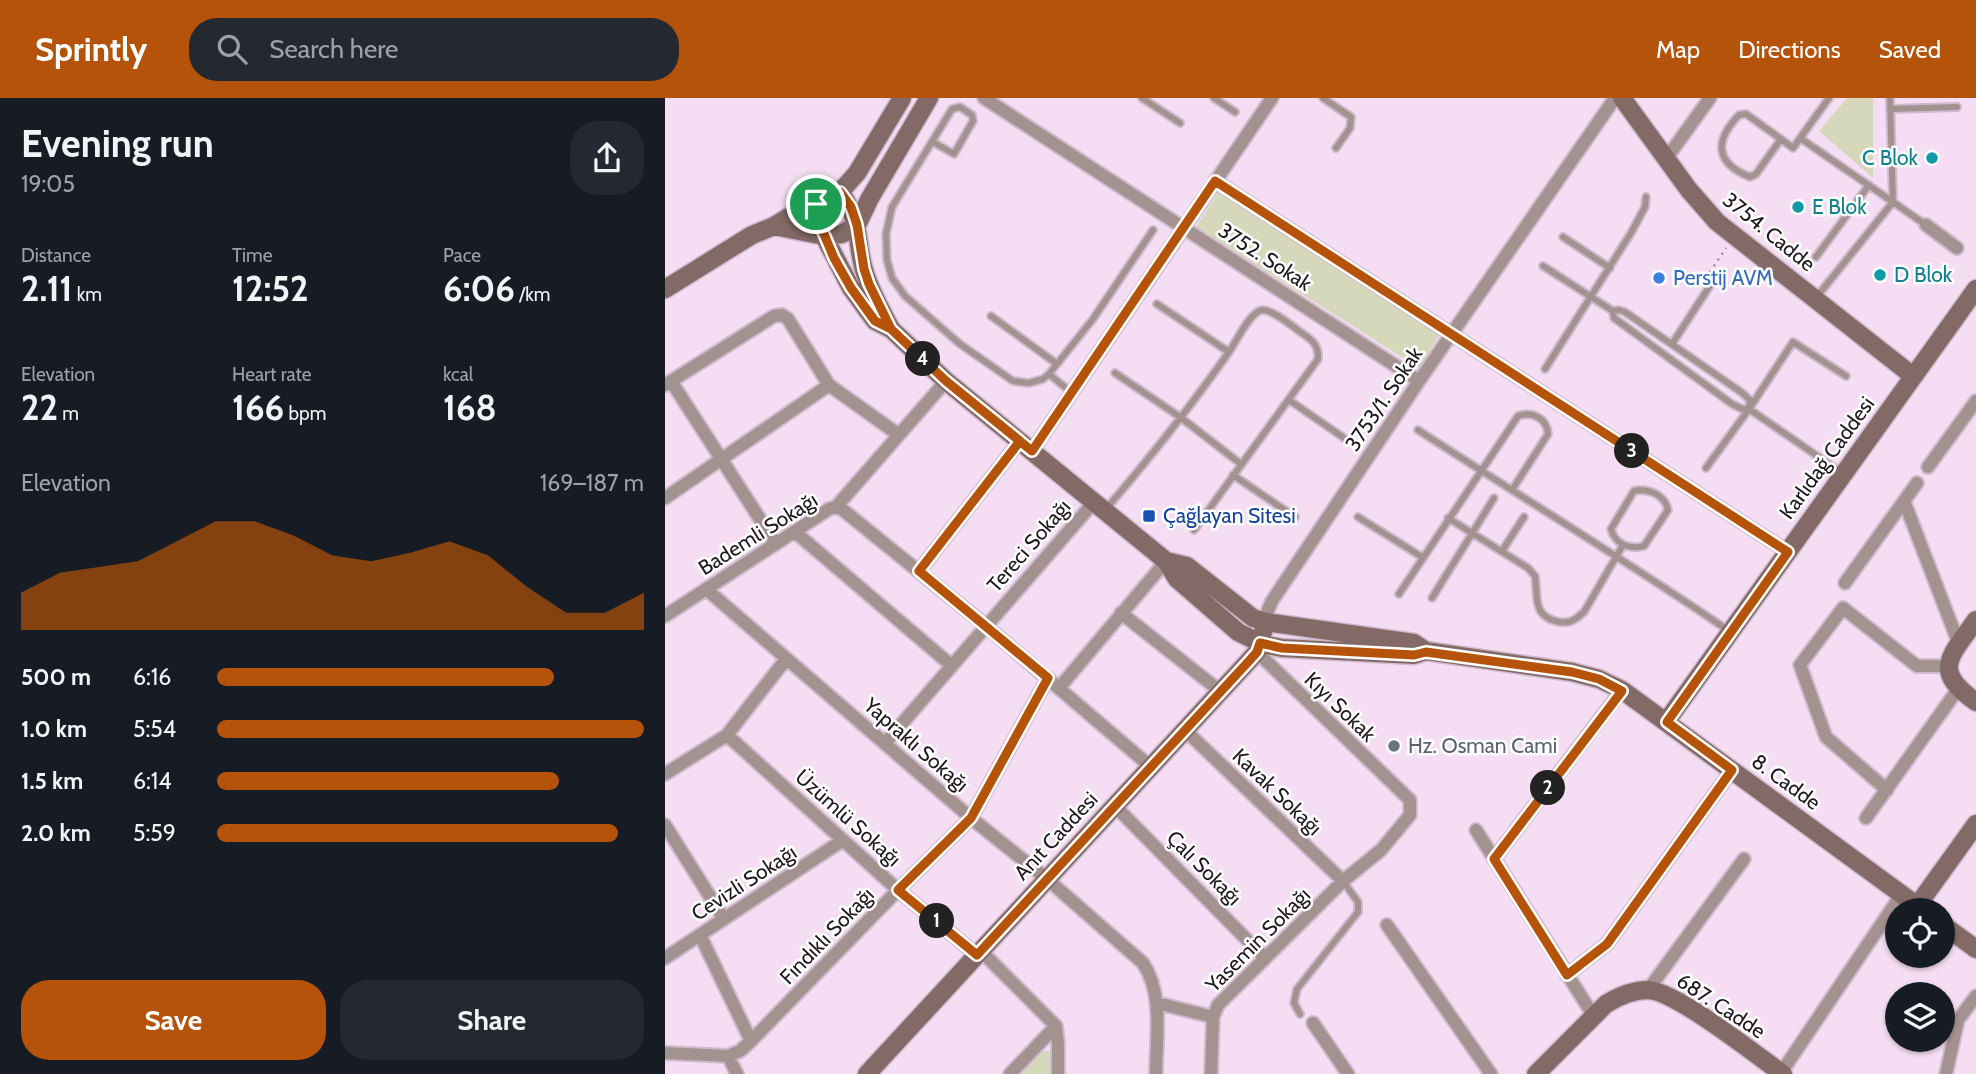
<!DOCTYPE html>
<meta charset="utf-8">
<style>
body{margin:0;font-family:Cabin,sans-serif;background:#242831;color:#f1f3f6;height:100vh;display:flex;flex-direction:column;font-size:26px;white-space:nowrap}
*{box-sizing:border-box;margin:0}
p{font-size:23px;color:#9ea1a6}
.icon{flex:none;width:38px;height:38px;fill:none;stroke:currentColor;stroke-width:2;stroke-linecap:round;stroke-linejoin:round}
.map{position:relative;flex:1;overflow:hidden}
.sheet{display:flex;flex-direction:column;background:#171b24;width:665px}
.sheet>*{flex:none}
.tools{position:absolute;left:1220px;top:800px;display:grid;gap:14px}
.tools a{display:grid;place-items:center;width:70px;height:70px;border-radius:50%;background:#171b24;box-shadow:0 2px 5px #0004;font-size:35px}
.pin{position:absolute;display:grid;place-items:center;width:60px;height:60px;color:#fff;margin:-30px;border:4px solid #fff;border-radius:50%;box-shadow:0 2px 7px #0007}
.km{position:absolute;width:35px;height:35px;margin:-18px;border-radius:50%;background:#222;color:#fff;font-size:19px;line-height:35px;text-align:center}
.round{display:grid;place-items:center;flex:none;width:74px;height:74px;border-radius:28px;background:#242831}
.head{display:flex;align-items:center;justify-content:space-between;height:119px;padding:0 21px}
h1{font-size:38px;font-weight:800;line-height:52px}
.stats{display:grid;grid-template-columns:repeat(3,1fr);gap:10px;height:119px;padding:7px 21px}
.stats div{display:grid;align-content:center}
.stats b{font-size:35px;font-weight:800}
.stats small{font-size:19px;font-weight:400}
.stats p{font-size:19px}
.chart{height:196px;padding:14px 21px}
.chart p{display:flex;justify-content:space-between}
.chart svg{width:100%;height:126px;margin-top:7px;fill:#b45309;opacity:.7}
.button{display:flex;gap:14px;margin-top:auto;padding:14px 21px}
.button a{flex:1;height:80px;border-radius:28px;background:#b45309;color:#fff;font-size:28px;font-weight:800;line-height:80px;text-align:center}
.button a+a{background:#242831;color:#f1f3f6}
ul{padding:0 21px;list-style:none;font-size:23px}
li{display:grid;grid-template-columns:112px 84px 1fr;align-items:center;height:52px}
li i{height:18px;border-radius:9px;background:#b45309}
header{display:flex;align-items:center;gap:42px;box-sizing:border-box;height:98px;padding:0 35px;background:#b45309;color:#fff}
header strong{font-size:33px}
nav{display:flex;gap:38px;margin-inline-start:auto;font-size:24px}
.search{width:490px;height:63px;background:#242831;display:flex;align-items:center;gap:18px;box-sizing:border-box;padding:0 24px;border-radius:28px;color:#9ea1a6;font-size:26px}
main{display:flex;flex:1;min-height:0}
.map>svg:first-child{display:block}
.green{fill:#d6d8bc}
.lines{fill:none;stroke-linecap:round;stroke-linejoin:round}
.lane-casing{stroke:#cfbacd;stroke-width:10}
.street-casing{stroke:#cfbacd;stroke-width:16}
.secondary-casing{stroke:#cfbacd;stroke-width:21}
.path{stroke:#9b8b9a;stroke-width:2.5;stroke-dasharray:2 5;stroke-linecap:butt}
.lane{stroke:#a49290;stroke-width:6}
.street{stroke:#a49290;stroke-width:12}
.secondary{stroke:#836a67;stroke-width:18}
.route-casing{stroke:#fff;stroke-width:14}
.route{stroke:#b45309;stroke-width:9}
.culture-dot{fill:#0f9aa8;stroke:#fff;stroke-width:2.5}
.shop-dot{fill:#3f7fe0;stroke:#fff;stroke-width:2.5}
.transit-dot{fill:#1a4fb4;stroke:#fff;stroke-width:2.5}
.worship-dot{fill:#6b7280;stroke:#fff;stroke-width:2.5}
.labels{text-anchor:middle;stroke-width:5;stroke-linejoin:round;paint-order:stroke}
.culture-label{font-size:21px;fill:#0d838f;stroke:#fff;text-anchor:start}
.street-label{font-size:21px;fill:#20181f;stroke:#fff}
.shop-label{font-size:21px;fill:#366cbe;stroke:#fff;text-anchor:start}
.transit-label{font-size:21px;fill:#164399;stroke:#fff;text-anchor:start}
.worship-label{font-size:21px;fill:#5b616d;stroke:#fff;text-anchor:start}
</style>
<header>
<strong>Sprintly</strong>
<div class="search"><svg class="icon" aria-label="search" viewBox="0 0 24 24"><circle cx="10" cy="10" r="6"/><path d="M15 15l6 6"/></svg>Search here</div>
<nav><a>Map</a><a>Directions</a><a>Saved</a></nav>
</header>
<main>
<section class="sheet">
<div class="head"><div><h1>Evening run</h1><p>19:05</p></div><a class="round"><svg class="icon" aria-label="share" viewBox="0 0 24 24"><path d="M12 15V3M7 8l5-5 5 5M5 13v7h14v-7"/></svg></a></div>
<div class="stats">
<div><p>Distance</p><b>2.11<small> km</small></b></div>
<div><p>Time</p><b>12:52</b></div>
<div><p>Pace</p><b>6:06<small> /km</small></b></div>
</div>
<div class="stats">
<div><p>Elevation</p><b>22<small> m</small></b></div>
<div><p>Heart rate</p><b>166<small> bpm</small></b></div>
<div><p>kcal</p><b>168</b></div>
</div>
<div class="chart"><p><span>Elevation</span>169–187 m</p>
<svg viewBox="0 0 160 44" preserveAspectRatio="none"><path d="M0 44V31L10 24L20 22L30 20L40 13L50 6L60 6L70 11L80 18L90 20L100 17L110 13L120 18L130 29L140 38L150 38L160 31V44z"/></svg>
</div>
<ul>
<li><b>500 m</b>6:16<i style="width:79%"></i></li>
<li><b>1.0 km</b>5:54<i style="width:100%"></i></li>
<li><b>1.5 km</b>6:14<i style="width:80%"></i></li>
<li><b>2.0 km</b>5:59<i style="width:94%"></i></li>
</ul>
<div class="button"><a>Save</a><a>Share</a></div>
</section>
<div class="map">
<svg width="1311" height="976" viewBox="0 0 1311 976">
<rect width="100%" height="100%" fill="#f5def3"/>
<!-- green -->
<path class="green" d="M 1182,0 L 1208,0 L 1208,80 L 1154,33 Z
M 554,93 L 775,236 L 754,270 L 531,129 Z
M 377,953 L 387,953 L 387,976 L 354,976 Z"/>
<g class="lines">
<defs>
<path id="lane" d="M 477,0 L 515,25
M 549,0 L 570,14
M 658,0 L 686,19 L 685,30 L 671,50
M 1225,0 L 1228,104 L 1261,127
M 1225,11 L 1292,9
M 1135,40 L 1228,104 L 1150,201
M 1116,41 L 1081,16 L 1074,17 C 1049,43 1050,65 1085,79 L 1091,76 L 1116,41 L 1128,50 L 1164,0
M 268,44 L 289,56 L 308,23 L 307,17 L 295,9 L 287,11 L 227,109 L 221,136 L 222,162 L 227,180 L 240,198 L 295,246 L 348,283 L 364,285 L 378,281 L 384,276 L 428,221 L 488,132
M 898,139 L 945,170
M 1151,159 L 1204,87
M 878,168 L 948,213 L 949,220 L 1067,306 L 1077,311 L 1084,311 L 1177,375
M 492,206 L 564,254
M 948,213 L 954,212 L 960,214 L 1076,294 L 1085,302 L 1084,309
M 326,218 L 392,266
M 1007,246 L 1048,183
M 880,271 L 966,135 L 980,109 L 981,99
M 450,275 L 515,319 L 576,366
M 384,276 L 407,295
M 624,302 L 682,342
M 753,332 C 856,399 962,463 1064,533
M 1041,370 L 1084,311 L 1128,244 L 1181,278
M 568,377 L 630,419
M 974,392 C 987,392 1000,398 1003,412 L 979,448 C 964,452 950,446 946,431 L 969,393 Z
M 441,411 C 484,361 526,308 564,254 C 571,244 585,214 597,212 C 606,211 626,227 634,233 C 646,241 654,246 653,261 L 529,432
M 693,419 L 757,459
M 783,420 L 863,470 L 870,478 C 872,489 870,502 875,512 C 881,523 900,528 910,521 C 914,519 916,516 919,514 L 958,447
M 837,453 L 859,419
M 734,496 L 853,318 C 867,313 882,320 883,336 L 847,392
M 767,500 L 829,400
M 635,916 L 629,905 L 632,891 L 693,814 L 693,804 L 678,783"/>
<path id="street" d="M 319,0 L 754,283
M 1001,61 L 1045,0
M 550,83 L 1123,454
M 1261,127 L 1292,150
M 6,283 L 111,446
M 0,287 L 109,218 L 117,217 L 123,221 L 164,287 L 234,337
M 367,353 L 607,0
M 1263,369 L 1311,303
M 0,400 L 164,287
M 1239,403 L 1294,546
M 171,409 L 178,412 L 321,528 L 486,669
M 130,434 L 287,568
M 254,473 L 355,343
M 1180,485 L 1252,385
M 41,491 L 306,720 L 382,781 L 478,865 C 499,897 491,940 491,976
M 456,515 L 555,593
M 0,518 L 164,411 L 171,409 L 281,283
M 601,524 L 603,512 L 607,503 L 754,283 L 950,0
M 394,590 L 501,463
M 520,632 L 678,783
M 62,637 L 233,792 L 312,857
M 220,645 L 429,404
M 0,676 L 62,637 L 121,561
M 1222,692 L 1161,639 L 1135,567 L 1178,510 L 1252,568 L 1284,568
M 450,708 L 600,860
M 1201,720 L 1293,591
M 0,727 L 59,821
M 811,732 L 928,917
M 829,761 L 957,592
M 722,827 L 826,976
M 35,837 L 86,943
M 316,853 L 391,928
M 0,860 L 178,742
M 902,877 L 942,846 L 1067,672
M 983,892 L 1079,761
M 492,905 L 548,919
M 648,925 L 683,976
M 391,928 L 393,946 L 393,976
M 0,955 L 63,958 L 75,953 L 86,943 L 233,792 L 306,720 L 383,580
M 63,958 L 72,976
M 1116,975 L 1236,797
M 345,976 L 391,928
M 546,976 L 548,919 L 553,907 L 678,783 L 716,752 L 745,717 L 745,702 L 592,554
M 1281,976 L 1293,922 L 1311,898"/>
<path id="secondary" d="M 957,0 L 1024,92 L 1052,124 L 1248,278
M 151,106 L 153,122 L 159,138 L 186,190 L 210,223 L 226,231 C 216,212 205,193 199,172 C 190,140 197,124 175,94
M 109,128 L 159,138 L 177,136 L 192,127 L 205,100 L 264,0
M 0,191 L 87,137 L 109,128 L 127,117 L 175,94 L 192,75 L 237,0
M 226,231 L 281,283 L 501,463 L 512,481 L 573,534 L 597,546 L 617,550 L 749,557 L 761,553 L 907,574 L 934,581 L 957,592 L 1258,812
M 501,463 L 522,468 L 588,520 L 601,524 L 749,545 L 761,553
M 1311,522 C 1285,559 1266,572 1311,604
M 1001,624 L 1311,191
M 1252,808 L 1311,726
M 1278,827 L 1311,851
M 202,976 L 592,554 L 601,524
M 871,976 L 941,906 C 954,898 967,892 983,892 C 1011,893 1091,957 1118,976"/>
</defs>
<!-- lane casing -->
<use href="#lane" class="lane-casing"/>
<!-- street casing -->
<use href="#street" class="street-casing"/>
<!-- secondary casing -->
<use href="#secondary" class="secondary-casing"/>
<!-- path -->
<path class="path" d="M 1045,174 L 1061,150"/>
<!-- lane -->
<use href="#lane" class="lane"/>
<!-- street -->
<use href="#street" class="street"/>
<!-- secondary -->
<use href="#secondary" class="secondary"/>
</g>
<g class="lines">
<defs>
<path id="route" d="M 151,106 L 153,122 L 169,160 L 186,190 L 210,223 L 226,231 L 281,283 L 355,343 L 254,473 L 383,580 L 306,720 L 233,792 L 312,857 L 584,563 L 592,554 L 595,545 L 617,550 L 749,557 L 761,554 L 907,574 L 934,581 L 957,593 L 829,761 L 902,877 L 942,846 L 1067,672 L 1002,624 L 1123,454 L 550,83 L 367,353 L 281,283 L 226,231 L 204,186 L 199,171 L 192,127 L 186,109 L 175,94 L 151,106"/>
</defs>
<!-- route casing -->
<use href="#route" class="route-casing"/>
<!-- route -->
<use href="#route" class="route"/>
</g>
<!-- markers -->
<g class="culture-dot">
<circle cx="1267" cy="60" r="7"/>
<circle cx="1133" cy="109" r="7"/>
<circle cx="1215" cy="177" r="7"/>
</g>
<circle class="shop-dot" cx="994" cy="180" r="7"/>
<rect class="transit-dot" x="477" y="411" width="14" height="14" rx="3.5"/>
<circle class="worship-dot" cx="729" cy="648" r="7"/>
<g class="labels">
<!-- culture labels -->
<g class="culture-label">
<text x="1253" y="67" text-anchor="end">C Blok</text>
<text x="1147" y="116">E Blok</text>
<text x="1229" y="184">D Blok</text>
</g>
<!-- street labels -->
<g class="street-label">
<text transform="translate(1104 134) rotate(39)" y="7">3754. Cadde</text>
<text transform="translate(600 159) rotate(33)" y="7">3752. Sokak</text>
<text transform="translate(719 301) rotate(-56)" y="7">3753/1. Sokak</text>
<text transform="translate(1162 360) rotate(-54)" y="7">Karlıdağ Caddesi</text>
<text transform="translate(93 436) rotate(-32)" y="7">Bademli Sokağı</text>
<text transform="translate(364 448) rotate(-49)" y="7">Tereci Sokağı</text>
<text transform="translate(675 609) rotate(44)" y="7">Kıyı Sokak</text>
<text transform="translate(251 647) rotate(41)" y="7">Yapraklı Sokağı</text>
<text transform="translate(1121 684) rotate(36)" y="7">8. Cadde</text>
<text transform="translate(612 694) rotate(44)" y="7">Kavak Sokağı</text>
<text transform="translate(183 720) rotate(42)" y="7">Üzümlü Sokağı</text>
<text transform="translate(391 738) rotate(-47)" y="7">Anıt Caddesi</text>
<text transform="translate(539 770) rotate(45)" y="7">Çalı Sokağı</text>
<text transform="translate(79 785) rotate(-33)" y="7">Cevizli Sokağı</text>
<text transform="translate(162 838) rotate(-46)" y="7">Fındıklı Sokağı</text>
<text transform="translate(593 842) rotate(-45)" y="7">Yasemin Sokağı</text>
<text transform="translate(1056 908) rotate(33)" y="7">687. Cadde</text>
</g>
<!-- shop labels -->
<g class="shop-label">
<text x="1008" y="187">Perstij AVM</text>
</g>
<!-- transit labels -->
<g class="transit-label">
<text x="498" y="425">Çağlayan Sitesi</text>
</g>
<!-- worship labels -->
<g class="worship-label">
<text x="743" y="655">Hz. Osman Cami</text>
</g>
</g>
</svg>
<div class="tools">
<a><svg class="icon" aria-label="locate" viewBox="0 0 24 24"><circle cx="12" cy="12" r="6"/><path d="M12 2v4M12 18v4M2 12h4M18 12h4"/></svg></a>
<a><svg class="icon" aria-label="layers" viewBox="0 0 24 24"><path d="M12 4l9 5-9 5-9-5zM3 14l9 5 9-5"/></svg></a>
</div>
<div class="pin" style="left:151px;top:106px;background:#1e9e55"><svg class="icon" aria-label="arrive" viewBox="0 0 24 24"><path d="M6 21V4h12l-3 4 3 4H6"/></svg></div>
<b class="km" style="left:272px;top:823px">1</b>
<b class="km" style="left:883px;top:690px">2</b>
<b class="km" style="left:967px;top:353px">3</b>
<b class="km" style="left:258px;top:261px">4</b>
</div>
</main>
